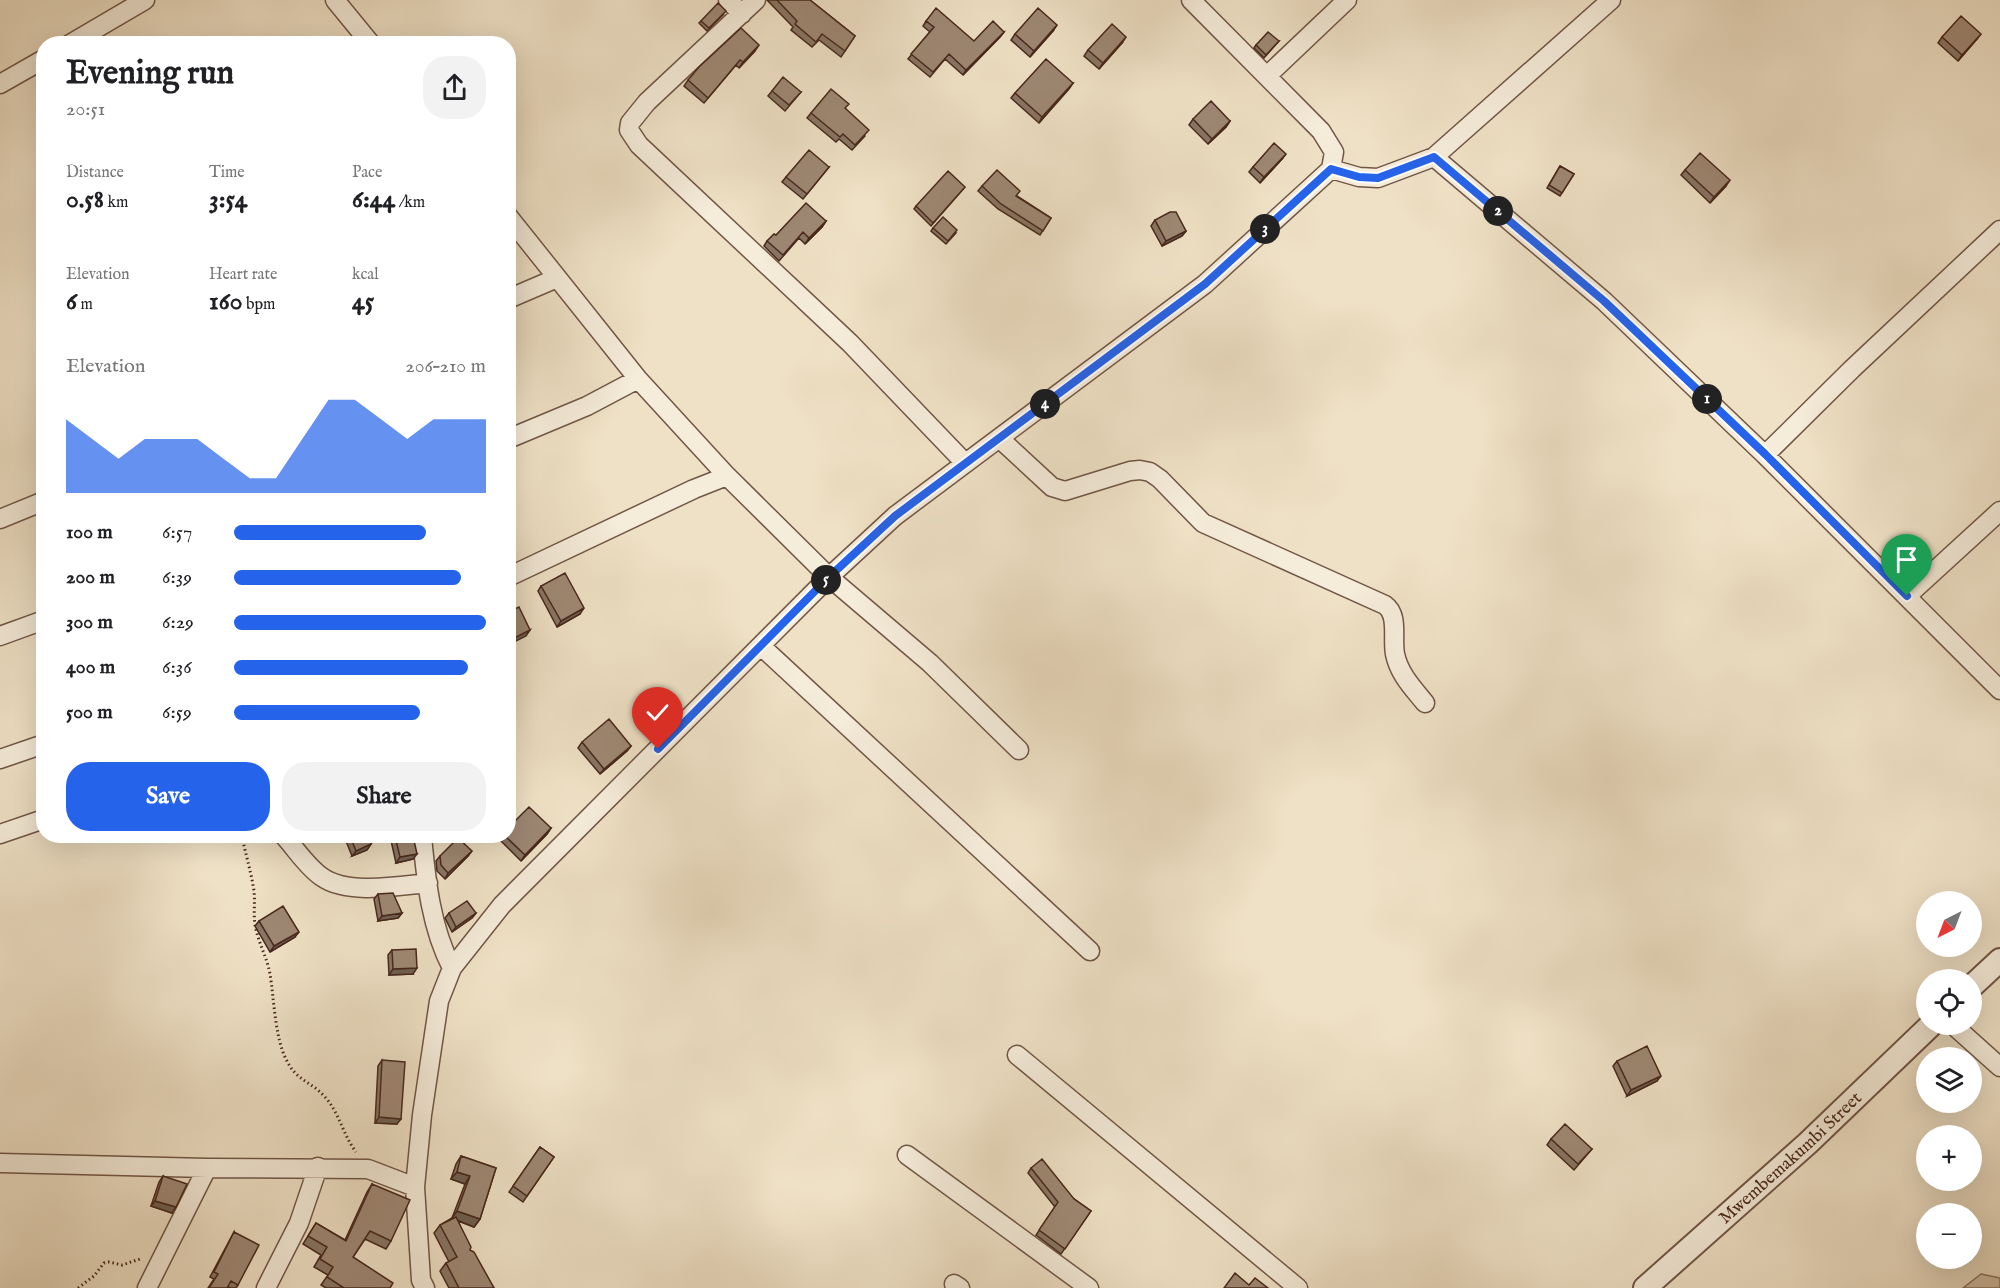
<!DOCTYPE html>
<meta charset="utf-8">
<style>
body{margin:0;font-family:"IM FELL English",serif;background:#f2f2f2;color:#202124;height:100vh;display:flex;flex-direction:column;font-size:22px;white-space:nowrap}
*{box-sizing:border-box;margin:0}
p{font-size:20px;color:#757577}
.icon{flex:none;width:33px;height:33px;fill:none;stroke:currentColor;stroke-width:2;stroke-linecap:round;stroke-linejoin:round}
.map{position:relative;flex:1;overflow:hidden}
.drawer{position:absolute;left:36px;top:36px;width:480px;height:807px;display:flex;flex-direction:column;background:#fff;border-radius:24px;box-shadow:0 6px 24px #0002}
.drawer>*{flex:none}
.needle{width:39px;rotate:222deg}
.buttons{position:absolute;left:1916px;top:891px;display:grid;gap:12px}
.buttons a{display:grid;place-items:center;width:66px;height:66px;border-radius:50%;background:#fff;box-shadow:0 6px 24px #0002;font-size:30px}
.pin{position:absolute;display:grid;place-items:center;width:51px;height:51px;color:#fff;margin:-62px -26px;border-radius:50% 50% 50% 0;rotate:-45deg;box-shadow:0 0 6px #0007}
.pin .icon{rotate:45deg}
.km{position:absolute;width:30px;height:30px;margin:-15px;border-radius:50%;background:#222;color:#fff;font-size:16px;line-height:30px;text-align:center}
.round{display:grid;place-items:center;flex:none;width:63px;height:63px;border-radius:24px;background:#f2f2f2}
.head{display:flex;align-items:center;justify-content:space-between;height:102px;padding:0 30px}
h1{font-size:33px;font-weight:700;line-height:45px}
.figures{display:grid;grid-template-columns:repeat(3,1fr);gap:9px;height:102px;padding:6px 30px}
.figures div{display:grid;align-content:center}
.figures b{font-size:26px;font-weight:700}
.figures small{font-size:16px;font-weight:400}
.figures p{font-size:16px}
.chart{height:168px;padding:12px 30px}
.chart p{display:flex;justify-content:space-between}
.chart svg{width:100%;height:108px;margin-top:6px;fill:#2563eb;opacity:.7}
.cta{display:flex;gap:12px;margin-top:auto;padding:12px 30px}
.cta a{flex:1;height:69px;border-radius:24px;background:#2563eb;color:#fff;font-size:24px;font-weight:700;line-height:69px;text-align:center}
.cta a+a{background:#f2f2f2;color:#202124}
ul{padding:0 30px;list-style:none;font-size:20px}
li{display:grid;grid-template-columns:96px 72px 1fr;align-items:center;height:45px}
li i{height:15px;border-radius:8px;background:#2563eb}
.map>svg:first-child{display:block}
.green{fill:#d2c2a9;stroke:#8c7562;stroke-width:1.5}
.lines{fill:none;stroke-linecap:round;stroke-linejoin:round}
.minor-casing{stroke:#715646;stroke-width:21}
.tertiary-casing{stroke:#715646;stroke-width:26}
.path{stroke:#47281c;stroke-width:3;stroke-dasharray:1.5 3;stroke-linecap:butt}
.minor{stroke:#f5ecda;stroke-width:18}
.tertiary{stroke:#f5ecda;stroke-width:22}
.wall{fill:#887564;stroke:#47281c;stroke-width:1.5}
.shaded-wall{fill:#6f5f51;stroke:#47281c;stroke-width:1.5}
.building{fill:#9e8874;stroke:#47281c;stroke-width:1.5}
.route-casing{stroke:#fff;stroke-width:12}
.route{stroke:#2563eb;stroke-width:8}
.labels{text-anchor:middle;stroke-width:4.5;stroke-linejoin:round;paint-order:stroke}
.street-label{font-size:18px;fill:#47281c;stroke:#f5ecda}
</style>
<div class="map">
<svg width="2000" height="1288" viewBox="0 0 2000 1288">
<rect width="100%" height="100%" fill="#efe1c6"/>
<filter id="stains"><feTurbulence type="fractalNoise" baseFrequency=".00333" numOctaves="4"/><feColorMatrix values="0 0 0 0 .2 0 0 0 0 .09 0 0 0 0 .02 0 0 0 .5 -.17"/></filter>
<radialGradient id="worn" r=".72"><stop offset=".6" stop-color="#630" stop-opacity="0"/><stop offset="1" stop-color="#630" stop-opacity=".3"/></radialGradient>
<!-- green -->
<path class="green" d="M 1981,1274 L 2000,1278 L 2000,1288 L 1963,1288 Z"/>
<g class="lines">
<defs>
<path id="minor" d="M 335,0 L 371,44
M 728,0 L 742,14
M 756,0 L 647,102 L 630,123 L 629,130 L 639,145 L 850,343 L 965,463
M 70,44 L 145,0
M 1268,75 L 1347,0
M 0,84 L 44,59
M 1434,157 L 1604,301 L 1765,455 L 2000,690
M 1331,169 L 1359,177 L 1378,178 L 1434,157 L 1611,0
M 508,216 L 638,379 L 727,476 L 829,577 L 930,663 L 1019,750
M 508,299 L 557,278
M 999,438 L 1052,487 L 1065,491 L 1130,471 L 1140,470 L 1150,472 L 1160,479 L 1203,523 L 1385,605 C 1399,615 1392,638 1395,654 C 1399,674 1413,688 1425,703
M 508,439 L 587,406 L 638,379
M 1765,455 L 1852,369 L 2000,230
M 0,519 L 44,501
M 508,577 L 694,489 L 727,476
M 1907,596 L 2000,511
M 0,636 L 44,620
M 761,646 L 1090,951
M 0,759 L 44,744
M 0,834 L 44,819
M 284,836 C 296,849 307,867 322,877 C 347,895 398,886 428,883
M 422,836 C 426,880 431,928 452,968
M 1952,1024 L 2000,1067
M 1017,1055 L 1298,1288
M 907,1155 L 1089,1288
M 0,1163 L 207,1168 L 368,1169 L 415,1187
M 954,1284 L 960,1288
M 147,1288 L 207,1168
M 266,1288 L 299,1223 L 318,1167
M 425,1288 L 421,1280 L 415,1187 L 422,1115 L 439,1001 L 452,968 L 502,905 L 829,577 L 895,516 L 1205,284 L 1331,169 L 1334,152 L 1321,131 L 1191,0"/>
<g id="tertiary">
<path d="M 1971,987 L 2000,960"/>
<path id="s1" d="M 1645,1288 L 1808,1143 L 1932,1024"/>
</g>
</defs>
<!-- minor casing -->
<use href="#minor" class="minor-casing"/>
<!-- tertiary casing -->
<use href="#tertiary" class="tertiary-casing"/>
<!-- path -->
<path class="path" d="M 242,836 C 245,852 250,868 253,885 C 256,899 253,912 255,925 C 258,942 267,957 270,974 C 274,998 275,1038 286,1059 C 296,1081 311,1081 325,1097 C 340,1114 342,1133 356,1152
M 78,1288 L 94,1276 L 104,1263 L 109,1262 L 122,1265 L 140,1259"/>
<!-- minor -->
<use href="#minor" class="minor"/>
<!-- tertiary -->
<use href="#tertiary" class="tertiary"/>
</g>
<!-- wall -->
<path class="wall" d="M 767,0 L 810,0 L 855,36 L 841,57 L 819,40 L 812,47 L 791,30 L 793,27 Z
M 724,14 L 707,31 L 699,23 L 701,21 Z
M 926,21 L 974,41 L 1004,32 L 1000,37 L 963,75 L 945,59 L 930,77 L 908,59 L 930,32 L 923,26 Z
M 1053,31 L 1030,57 L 1011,40 L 1015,34 Z
M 1942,37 L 1977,39 L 1958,61 L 1938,43 Z
M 1279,41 L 1264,58 L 1254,48 L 1256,45 Z
M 1122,43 L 1099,69 L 1084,56 L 1088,50 Z
M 755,51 L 739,68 L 736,65 L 704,103 L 684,86 L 688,80 Z
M 1073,83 L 1039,123 L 1011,98 L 1015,93 Z
M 772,91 L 801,92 L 785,111 L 768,96 Z
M 845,108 L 865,136 L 852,150 L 839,139 L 836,142 L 807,118 L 811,113 Z
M 1193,119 L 1230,121 L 1226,127 L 1208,144 L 1189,125 Z
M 1282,159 L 1260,183 L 1249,172 L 1253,167 Z
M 1560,166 L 1574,174 L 1560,196 L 1547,188 Z
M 829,167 L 803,199 L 782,182 L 786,177 Z
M 1685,170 L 1726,186 L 1710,203 L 1681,175 Z
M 982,186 L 1017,196 L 1051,218 L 1040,235 L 998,209 L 978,191 Z
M 965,187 L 931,226 L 914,209 L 916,206 Z
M 1155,220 L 1186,231 L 1182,236 L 1162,246 L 1151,226 Z
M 826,221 L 822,227 L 805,244 L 799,238 L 779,261 L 764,246 L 767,241 L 776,235 Z
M 933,228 L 956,233 L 946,244 L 931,231 Z
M 541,586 L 580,614 L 557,627 L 538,591 Z
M 582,742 L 631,746 L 627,751 L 600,774 L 578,748 Z
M 551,828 L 547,834 L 521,861 L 499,839 L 502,836 L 508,836 Z
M 344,836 L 367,836 L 371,844 L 367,850 L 352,856 Z
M 390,836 L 413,836 L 413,859 L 396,863 Z
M 440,856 L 468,856 L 445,879 L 437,871 L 436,861 Z
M 378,894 L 402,913 L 398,918 L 378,921 L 374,899 Z
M 449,913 L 476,913 L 472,918 L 452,932 L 445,918 Z
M 259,921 L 295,937 L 270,952 L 255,926 Z
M 392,950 L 413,974 L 389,975 L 388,955 Z
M 382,1060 L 397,1124 L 375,1123 L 378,1066 Z
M 1617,1061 L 1657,1081 L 1627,1096 L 1613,1066 Z
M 1551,1139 L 1592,1149 L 1574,1170 L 1547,1145 Z
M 540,1147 L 554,1157 L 523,1202 L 509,1192 Z
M 461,1156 L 496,1168 L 480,1219 L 474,1227 L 458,1221 L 470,1250 L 494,1288 L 449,1288 L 440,1271 L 446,1263 L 449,1262 L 434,1233 L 440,1225 L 452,1218 L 465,1184 L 451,1179 L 456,1164 Z
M 1031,1168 L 1091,1211 L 1061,1254 L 1036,1235 L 1055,1207 L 1028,1173 Z
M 163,1176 L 172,1213 L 151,1206 L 159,1182 Z
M 372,1184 L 391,1241 L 386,1249 L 365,1239 L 353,1257 L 390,1288 L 326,1288 L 321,1285 L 328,1275 L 314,1267 L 321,1255 L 303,1244 L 316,1223 L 345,1240 L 367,1192 Z
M 234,1232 L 238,1285 L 236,1288 L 230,1288 L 228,1287 L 227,1288 L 208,1288 L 214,1279 L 210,1277 Z"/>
<!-- shaded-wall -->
<path class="shaded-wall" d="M 1057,25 L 1053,31 L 1030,57 L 1034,51 Z
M 1004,32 L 1000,37 L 963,75 L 966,70 Z
M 1981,34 L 1977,39 L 1958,61 L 1962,55 Z
M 1126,37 L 1122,43 L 1099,69 L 1103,63 Z
M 759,45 L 755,51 L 739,68 L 743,62 Z
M 1073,83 L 1069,89 L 1039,123 L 1042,117 Z
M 1230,121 L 1226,127 L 1208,144 L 1212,139 Z
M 1286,154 L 1282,159 L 1260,183 L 1264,177 Z
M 1730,180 L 1726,186 L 1710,203 L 1714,197 Z
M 826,221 L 822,227 L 805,244 L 809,238 Z
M 1186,231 L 1182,236 L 1162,246 L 1166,241 Z
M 584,608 L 580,614 L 557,627 L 561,621 Z
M 530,630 L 526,636 L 508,645 L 508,641 Z
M 631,746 L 627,751 L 600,774 L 604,769 Z
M 551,828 L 547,834 L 521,861 L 525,855 Z
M 371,844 L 367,850 L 352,856 L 356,851 Z
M 472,851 L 468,856 L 445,879 L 448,873 Z
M 417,854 L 413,859 L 396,863 L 400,857 Z
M 402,913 L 398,918 L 378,921 L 382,916 Z
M 476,913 L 472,918 L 452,932 L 456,927 Z
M 299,932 L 295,937 L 270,952 L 274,946 Z
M 417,968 L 413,974 L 389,975 L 393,969 Z
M 1661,1076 L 1657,1081 L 1627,1096 L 1631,1090 Z
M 379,1117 L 401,1119 L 397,1124 L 375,1123 Z
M 457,1172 L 470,1176 L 465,1184 L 451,1179 Z
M 155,1201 L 176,1207 L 172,1213 L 151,1206 Z
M 457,1211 L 480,1219 L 474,1227 L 452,1218 Z"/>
<!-- building -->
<path class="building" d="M 777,0 L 810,0 L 855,36 L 845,51 L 822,34 L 816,42 L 795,24 L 797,21 Z
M 718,3 L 726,11 L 709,28 L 701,21 Z
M 936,8 L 974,41 L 993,21 L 1004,32 L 966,70 L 949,54 L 933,72 L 911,54 L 934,27 L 926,21 Z
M 1038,8 L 1057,25 L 1034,51 L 1015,34 Z
M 1961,16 L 1981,34 L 1962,55 L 1942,37 Z
M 1112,24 L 1126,37 L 1103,63 L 1088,50 Z
M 741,28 L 759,45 L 743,62 L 740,60 L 708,98 L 688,80 L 699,67 Z
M 1268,32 L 1279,41 L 1266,55 L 1256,45 Z
M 1046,59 L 1073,83 L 1042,117 L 1015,93 Z
M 783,77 L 801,92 L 789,105 L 772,91 Z
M 831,89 L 849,104 L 845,108 L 869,130 L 855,145 L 843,134 L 840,137 L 811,113 Z
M 1211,101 L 1230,121 L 1212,139 L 1193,119 Z
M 1274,143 L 1286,154 L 1264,177 L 1253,167 Z
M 809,150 L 829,167 L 807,194 L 786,177 Z
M 1700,153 L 1730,180 L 1714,197 L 1685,170 Z
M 1560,166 L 1574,174 L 1562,193 L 1549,185 Z
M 997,170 L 1020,191 L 1016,196 L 1051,218 L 1043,231 L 1001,204 L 982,186 Z
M 948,171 L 965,187 L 933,223 L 916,206 Z
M 806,203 L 826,221 L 809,238 L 803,232 L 783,255 L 767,241 L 774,234 L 776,235 Z
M 1170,212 L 1176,212 L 1186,231 L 1166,241 L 1155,220 Z
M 943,217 L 957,230 L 948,241 L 933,228 Z
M 565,573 L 584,608 L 561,621 L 541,586 Z
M 519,607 L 530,630 L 508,641 L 508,612 Z
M 609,719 L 631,746 L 604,769 L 582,742 Z
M 508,752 L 512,767 L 508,768 Z
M 529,807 L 551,828 L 525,855 L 505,836 L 508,836 L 508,828 Z
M 350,836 L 367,836 L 371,844 L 356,851 Z
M 395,836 L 413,836 L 417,854 L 400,857 Z
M 458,838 L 472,851 L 448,873 L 441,865 L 440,856 Z
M 393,893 L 402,913 L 382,916 L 378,894 Z
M 467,901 L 476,913 L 456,927 L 449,913 Z
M 283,906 L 299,932 L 274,946 L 259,921 Z
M 416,949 L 417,968 L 393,969 L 392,950 Z
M 1647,1046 L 1661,1076 L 1631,1090 L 1617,1061 Z
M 382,1060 L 405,1062 L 401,1119 L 379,1117 Z
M 1565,1124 L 1592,1149 L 1578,1164 L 1551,1139 Z
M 540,1147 L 554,1157 L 527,1196 L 513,1186 Z
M 461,1156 L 496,1168 L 480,1219 L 457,1211 L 470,1176 L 457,1172 Z
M 1042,1159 L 1074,1199 L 1091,1211 L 1065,1249 L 1039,1230 L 1058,1202 L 1031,1168 Z
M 163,1176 L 187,1184 L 176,1207 L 155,1201 Z
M 372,1184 L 410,1200 L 391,1241 L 370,1231 L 353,1257 L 393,1283 L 390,1288 L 344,1288 L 327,1277 L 333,1267 L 320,1259 L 327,1247 L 308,1236 L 316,1223 L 346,1241 Z
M 456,1217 L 471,1247 L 470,1250 L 474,1252 L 494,1288 L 459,1288 L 446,1263 L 457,1257 L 440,1225 Z
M 234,1232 L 259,1245 L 238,1285 L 231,1281 L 227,1288 L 209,1288 L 218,1274 L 214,1272 Z
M 1235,1273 L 1249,1285 L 1255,1278 L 1268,1288 L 1224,1288 Z"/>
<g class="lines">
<defs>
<path id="route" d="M 658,749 L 829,577 L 895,516 L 1205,284 L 1331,169 L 1359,177 L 1378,178 L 1434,157 L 1604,301 L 1765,454 L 1907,596"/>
</defs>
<!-- route casing -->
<use href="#route" class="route-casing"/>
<!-- route -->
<use href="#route" class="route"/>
</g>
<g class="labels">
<!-- street labels -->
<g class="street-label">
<text dy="6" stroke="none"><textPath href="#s1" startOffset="195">Mwembemakumbi Street</textPath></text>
</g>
</g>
<rect width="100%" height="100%" filter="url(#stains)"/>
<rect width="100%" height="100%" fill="url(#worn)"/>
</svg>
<div class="buttons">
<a><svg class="needle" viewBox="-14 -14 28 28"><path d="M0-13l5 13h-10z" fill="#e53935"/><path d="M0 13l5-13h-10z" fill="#757577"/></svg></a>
<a><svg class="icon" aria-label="locate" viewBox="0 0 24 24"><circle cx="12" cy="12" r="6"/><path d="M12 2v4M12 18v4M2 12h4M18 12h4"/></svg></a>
<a><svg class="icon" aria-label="layers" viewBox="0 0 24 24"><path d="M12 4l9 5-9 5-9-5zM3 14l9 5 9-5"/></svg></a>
<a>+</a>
<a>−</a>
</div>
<div class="pin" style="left:1907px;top:596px;background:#1e9e55"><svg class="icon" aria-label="arrive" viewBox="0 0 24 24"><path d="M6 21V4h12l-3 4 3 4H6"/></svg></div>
<div class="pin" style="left:658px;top:749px;background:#d93025"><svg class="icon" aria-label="check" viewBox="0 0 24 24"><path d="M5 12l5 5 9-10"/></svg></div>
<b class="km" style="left:1707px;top:399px">1</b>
<b class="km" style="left:1498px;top:211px">2</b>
<b class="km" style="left:1265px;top:229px">3</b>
<b class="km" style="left:1045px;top:404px">4</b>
<b class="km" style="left:826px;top:580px">5</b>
<section class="drawer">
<div class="head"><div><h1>Evening run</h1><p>20:51</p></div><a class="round"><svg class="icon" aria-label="share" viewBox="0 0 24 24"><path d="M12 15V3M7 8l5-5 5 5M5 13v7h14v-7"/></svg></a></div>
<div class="figures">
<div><p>Distance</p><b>0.58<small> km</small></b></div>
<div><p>Time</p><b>3:54</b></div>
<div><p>Pace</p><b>6:44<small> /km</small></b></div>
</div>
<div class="figures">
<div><p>Elevation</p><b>6<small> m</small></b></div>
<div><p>Heart rate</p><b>160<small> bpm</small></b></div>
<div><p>kcal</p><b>45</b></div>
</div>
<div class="chart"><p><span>Elevation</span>206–210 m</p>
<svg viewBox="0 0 160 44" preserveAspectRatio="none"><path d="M0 44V14L10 22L20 30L30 22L40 22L50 22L60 30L70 38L80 38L90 22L100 6L110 6L120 14L130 22L140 14L150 14L160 14V44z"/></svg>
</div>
<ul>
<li><b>100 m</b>6:57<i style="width:76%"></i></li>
<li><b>200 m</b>6:39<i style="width:90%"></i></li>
<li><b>300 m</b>6:29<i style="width:100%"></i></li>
<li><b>400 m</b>6:36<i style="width:93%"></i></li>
<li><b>500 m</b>6:59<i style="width:74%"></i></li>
</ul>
<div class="cta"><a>Save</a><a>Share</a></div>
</section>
</div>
